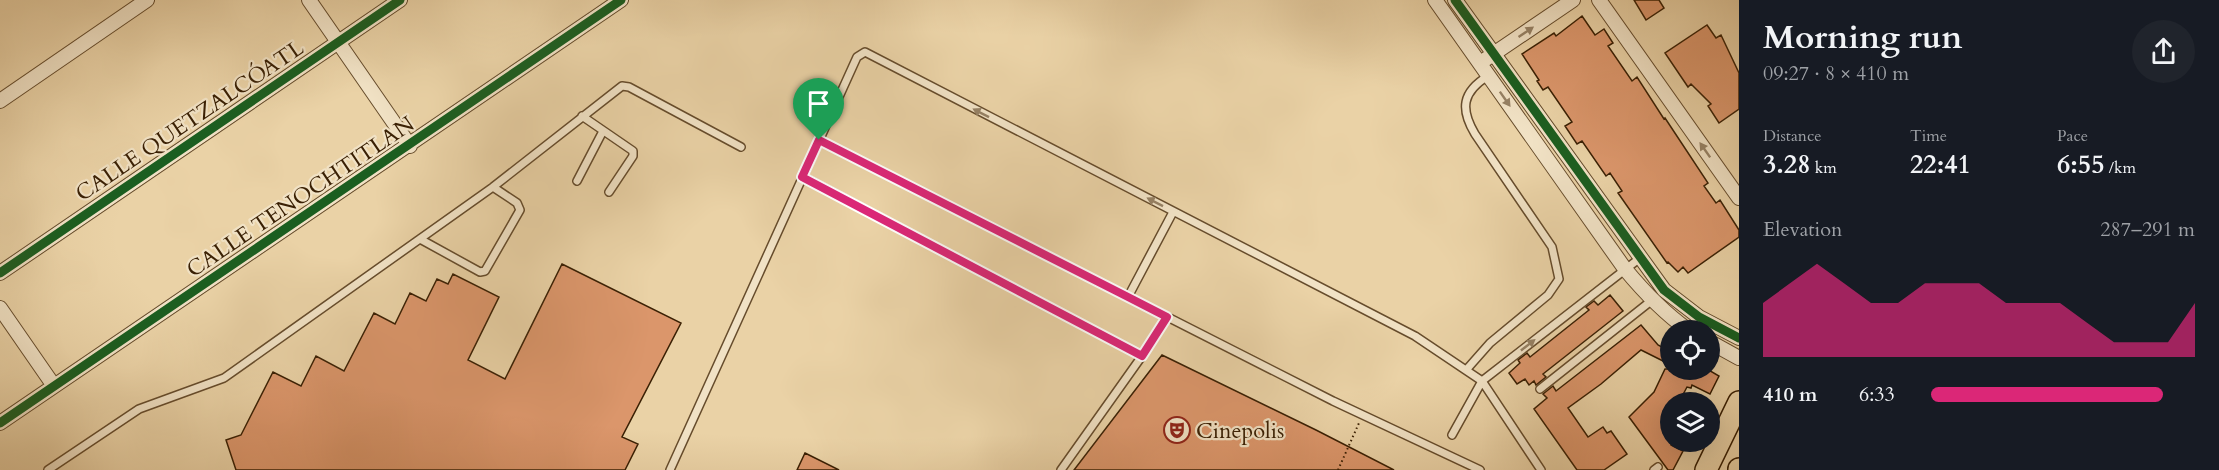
<!DOCTYPE html>
<meta charset="utf-8">
<style>
body{margin:0;font-family:Cardo,serif;background:#20242c;color:#f1f3f6;height:100vh;display:flex;flex-direction:column;font-size:22px;white-space:nowrap}
*{box-sizing:border-box;margin:0}
p{font-size:20px;color:#9ea1a6}
.icon{flex:none;width:33px;height:33px;fill:none;stroke:currentColor;stroke-width:2;stroke-linecap:round;stroke-linejoin:round}
.map{position:relative;flex:1;overflow:hidden}
.side{display:flex;flex-direction:column;background:#171b24;width:480px}
.side>*{flex:none}
.fabs{position:absolute;left:1660px;top:320px;display:grid;gap:12px}
.fabs a{display:grid;place-items:center;width:60px;height:60px;border-radius:50%;background:#171b24;box-shadow:0 6px 24px #0002;font-size:30px}
.pin{position:absolute;display:grid;place-items:center;width:51px;height:51px;color:#fff;margin:-62px -26px;border-radius:50% 50% 50% 0;rotate:-45deg;box-shadow:0 0 6px #0007}
.pin .icon{rotate:45deg}
.round{display:grid;place-items:center;flex:none;width:63px;height:63px;border-radius:32px;background:#20242c}
.head{display:flex;align-items:center;justify-content:space-between;height:102px;padding:0 24px}
h1{font-size:33px;font-weight:700;line-height:45px}
.metrics{display:grid;grid-template-columns:repeat(3,1fr);gap:9px;height:102px;padding:6px 24px}
.metrics div{display:grid;align-content:center}
.metrics b{font-size:26px;font-weight:700}
.metrics small{font-size:16px;font-weight:400}
.metrics p{font-size:16px}
.chart{height:168px;padding:12px 24px}
.chart p{display:flex;justify-content:space-between}
.chart svg{width:100%;height:108px;margin-top:6px;fill:#db2777;opacity:.7}
ul{padding:0 24px;list-style:none;font-size:20px}
li{display:grid;grid-template-columns:96px 72px 1fr;align-items:center;height:45px}
li i{height:15px;border-radius:8px;background:#db2777}
main{display:flex;flex:1;min-height:0}
.map>svg:first-child{display:block}
.building{fill:#db966b;stroke:#3a2004;stroke-width:1.5}
.lines{fill:none;stroke-linecap:round;stroke-linejoin:round}
.lane-casing{stroke:#664c2c;stroke-width:10}
.street-casing{stroke:#664c2c;stroke-width:16}
.primary-casing{stroke:#3a2004;stroke-width:24}
.path{stroke:#3a2004;stroke-width:2;stroke-dasharray:1.5 3;stroke-linecap:butt}
.lane{stroke:#f1e2c5;stroke-width:7}
.street{stroke:#f1e2c5;stroke-width:14}
.primary{stroke:#ead2a6;stroke-width:21}
.cycleway-casing{stroke:#f1e2c5;stroke-width:13}
.cycleway{stroke:#1b5e20;stroke-width:9}
.oneway{fill:#968164}
.route-casing{stroke:#fff;stroke-width:12}
.route{stroke:#db2777;stroke-width:8}
.labels{text-anchor:middle;stroke-width:4.5;stroke-linejoin:round;paint-order:stroke}
.street-label{font-size:22px;fill:#3a2004;stroke:#f1e2c5}
.poi-label{font-size:22px;fill:#3a2004;stroke:#f1e2c5;text-anchor:start}
</style>
<main>
<div class="map">
<svg width="1739" height="470" viewBox="0 0 1739 470">
<rect width="100%" height="100%" fill="#ead2a6"/>
<filter id="stains"><feTurbulence type="fractalNoise" baseFrequency=".00333" numOctaves="4"/><feColorMatrix values="0 0 0 0 .2 0 0 0 0 .09 0 0 0 0 .02 0 0 0 .5 -.17"/></filter>
<radialGradient id="worn" r=".72"><stop offset=".6" stop-color="#630" stop-opacity="0"/><stop offset="1" stop-color="#630" stop-opacity=".3"/></radialGradient>
<!-- building -->
<path class="building" d="M 1634,0 L 1659,0 L 1664,8 L 1646,20 Z
M 1582,16 L 1595,35 L 1604,29 L 1613,43 L 1608,46 L 1632,81 L 1637,77 L 1664,119 L 1665,118 L 1708,183 L 1704,186 L 1716,203 L 1720,200 L 1739,230 L 1739,237 L 1688,273 L 1683,267 L 1678,272 L 1668,262 L 1667,263 L 1618,193 L 1622,191 L 1610,173 L 1606,176 L 1582,141 L 1577,144 L 1565,126 L 1572,122 L 1548,87 L 1543,90 L 1537,81 L 1539,80 L 1522,54 L 1554,33 L 1556,36 Z
M 1707,25 L 1716,38 L 1721,35 L 1739,73 L 1739,109 L 1719,123 L 1708,106 L 1711,104 L 1691,84 L 1688,87 L 1665,53 Z
M 562,264 L 681,323 L 622,437 L 638,444 L 625,470 L 236,470 L 226,440 L 241,435 L 273,372 L 301,386 L 316,356 L 344,371 L 374,313 L 395,324 L 410,293 L 426,301 L 437,279 L 448,284 L 453,274 L 499,297 L 468,360 L 505,379 Z
M 1610,295 L 1623,311 L 1543,374 L 1546,377 L 1536,385 L 1534,381 L 1529,385 L 1525,379 L 1517,384 L 1509,373 L 1520,363 L 1518,360 L 1527,353 L 1530,357 L 1589,310 L 1586,307 L 1594,301 L 1598,305 Z
M 1641,325 L 1658,345 L 1671,352 L 1671,365 L 1641,350 L 1601,384 L 1568,408 L 1588,437 L 1603,427 L 1607,433 L 1611,431 L 1627,454 L 1604,470 L 1577,470 L 1534,409 L 1547,398 L 1543,394 L 1553,386 L 1556,391 Z
M 1162,355 L 1316,430 L 1394,470 L 1074,470 Z
M 1665,369 L 1707,369 L 1719,376 L 1710,394 L 1692,385 L 1691,388 L 1687,387 L 1679,402 L 1671,402 L 1671,445 L 1683,451 L 1673,470 L 1668,470 L 1629,417 L 1654,392 Z
M 805,453 L 839,470 L 797,470 Z"/>
<g class="lines">
<defs>
<path id="lane" d="M 582,116 L 633,151 L 633,156 L 609,192
M 819,140 L 1333,401 L 1480,470
M 803,177 L 1142,356 L 1061,470
M 577,181 L 603,131
M 420,239 L 480,272 L 485,271 L 520,210 L 517,203 L 493,187
M 1128,297 L 1173,212
M 1142,356 L 1167,317
M 1467,369 L 1490,343 L 1548,295 L 1559,279 L 1552,247 L 1475,134 C 1460,109 1462,92 1488,76
M 1540,389 L 1651,301
M 1452,435 L 1482,381 L 1640,258
M 48,470 L 139,409 L 224,378 L 493,187 L 622,86 L 629,87 L 741,147
M 670,470 L 857,57 L 865,52 L 1415,336 L 1482,381 L 1541,470
M 1654,470 L 1658,467"/>
<path id="street" d="M 309,0 L 410,146
M 1435,0 L 1625,269 C 1644,292 1663,312 1688,330
M 1455,0 L 1664,290 L 1699,317 L 1739,338
M 1599,0 L 1739,198
M 1486,59 L 1573,0
M 0,101 L 147,0
M 0,273 L 400,0
M 0,308 L 54,386
M 1710,342 L 1739,358
M 0,423 L 621,0"/>
<path id="primary" d="M 1706,470 L 1739,402
M 1739,470 L 1739,469"/>
</defs>
<!-- lane casing -->
<use href="#lane" class="lane-casing"/>
<!-- street casing -->
<use href="#street" class="street-casing"/>
<!-- primary casing -->
<use href="#primary" class="primary-casing"/>
<!-- path -->
<path class="path" d="M 1338,470 L 1359,423"/>
<!-- lane -->
<use href="#lane" class="lane"/>
<!-- street -->
<use href="#street" class="street"/>
<!-- primary -->
<use href="#primary" class="primary"/>
<defs>
<path id="cycleway" d="M 1455,0 L 1664,290 L 1699,317 L 1739,338
M 0,273 L 400,0
M 0,423 L 621,0"/>
</defs>
<!-- cycleway casing -->
<use href="#cycleway" class="cycleway-casing"/>
<!-- cycleway -->
<use href="#cycleway" class="cycleway"/>
</g>
<!-- one-way arrows -->
<defs><path id="oneway-solid" d="M-6-.8H1V-3.2L6.5 0L1 3.2V.8H-6Z" transform="scale(1.5)"/></defs>
<g class="oneway">
<use href="#oneway-solid" transform="translate(1526 32) rotate(-34)"/>
<use href="#oneway-solid" transform="translate(1505 99) rotate(55)"/>
<use href="#oneway-solid" transform="translate(981 113) rotate(-153)"/>
<use href="#oneway-solid" transform="translate(1705 150) rotate(-125)"/>
<use href="#oneway-solid" transform="translate(1155 202) rotate(-153)"/>
<use href="#oneway-solid" transform="translate(1528 345) rotate(-38)"/>
</g>
<g class="lines">
<defs>
<path id="route" d="M 819,140 L 1128,297 L 1167,317 L 1142,356 L 802,177 Z"/>
</defs>
<!-- route casing -->
<use href="#route" class="route-casing"/>
<!-- route -->
<use href="#route" class="route"/>
</g>
<!-- icons -->
<defs>
<symbol id="theatre-ring" viewBox="-11 -11 22 22"><circle r="9.5" fill="#f1e2c5" stroke="#8f2418" stroke-width="1.5"/><path d="M-5-5.5Q0-4 5-5.5V0Q5 5 0 6Q-5 5-5 0ZM-3.3-2.5H-1v1.5H-3.3ZM1-2.5H3.3v1.5H1ZM-2.8 1Q0 5.5 2.8 1Z" fill="#8f2418"/></symbol>
</defs>
<g fill-rule="evenodd">
<use href="#theatre-ring" x="1162" y="415" width="30" height="30"/>
</g>
<g class="labels">
<!-- street labels -->
<g class="street-label">
<text transform="translate(189 120) rotate(-34)" y="8">CALLE QUETZALCÓATL</text>
<text transform="translate(300 196) rotate(-34)" y="8">CALLE TENOCHTITLAN</text>
</g>
<!-- poi labels -->
<g class="poi-label">
<text x="1196" y="438">Cinepolis</text>
</g>
</g>
<rect width="100%" height="100%" filter="url(#stains)"/>
<rect width="100%" height="100%" fill="url(#worn)"/>
</svg>
<div class="fabs">
<a><svg class="icon" aria-label="locate" viewBox="0 0 24 24"><circle cx="12" cy="12" r="6"/><path d="M12 2v4M12 18v4M2 12h4M18 12h4"/></svg></a>
<a><svg class="icon" aria-label="layers" viewBox="0 0 24 24"><path d="M12 4l9 5-9 5-9-5zM3 14l9 5 9-5"/></svg></a>
</div>
<div class="pin" style="left:819px;top:140px;background:#1e9e55"><svg class="icon" aria-label="arrive" viewBox="0 0 24 24"><path d="M6 21V4h12l-3 4 3 4H6"/></svg></div>
</div>
<section class="side">
<div class="head"><div><h1>Morning run</h1><p>09:27 · 8 × 410 m</p></div><a class="round"><svg class="icon" aria-label="share" viewBox="0 0 24 24"><path d="M12 15V3M7 8l5-5 5 5M5 13v7h14v-7"/></svg></a></div>
<div class="metrics">
<div><p>Distance</p><b>3.28<small> km</small></b></div>
<div><p>Time</p><b>22:41</b></div>
<div><p>Pace</p><b>6:55<small> /km</small></b></div>
</div>
<div class="chart"><p><span>Elevation</span>287–291 m</p>
<svg viewBox="0 0 160 44" preserveAspectRatio="none"><path d="M0 44V22L10 14L20 6L30 14L40 22L50 22L60 14L70 14L80 14L90 22L100 22L110 22L120 30L130 38L140 38L150 38L160 22V44z"/></svg>
</div>
<ul>
<li><b>410 m</b>6:33<i style="width:88%"></i></li>
</ul>
</section>
</main>
